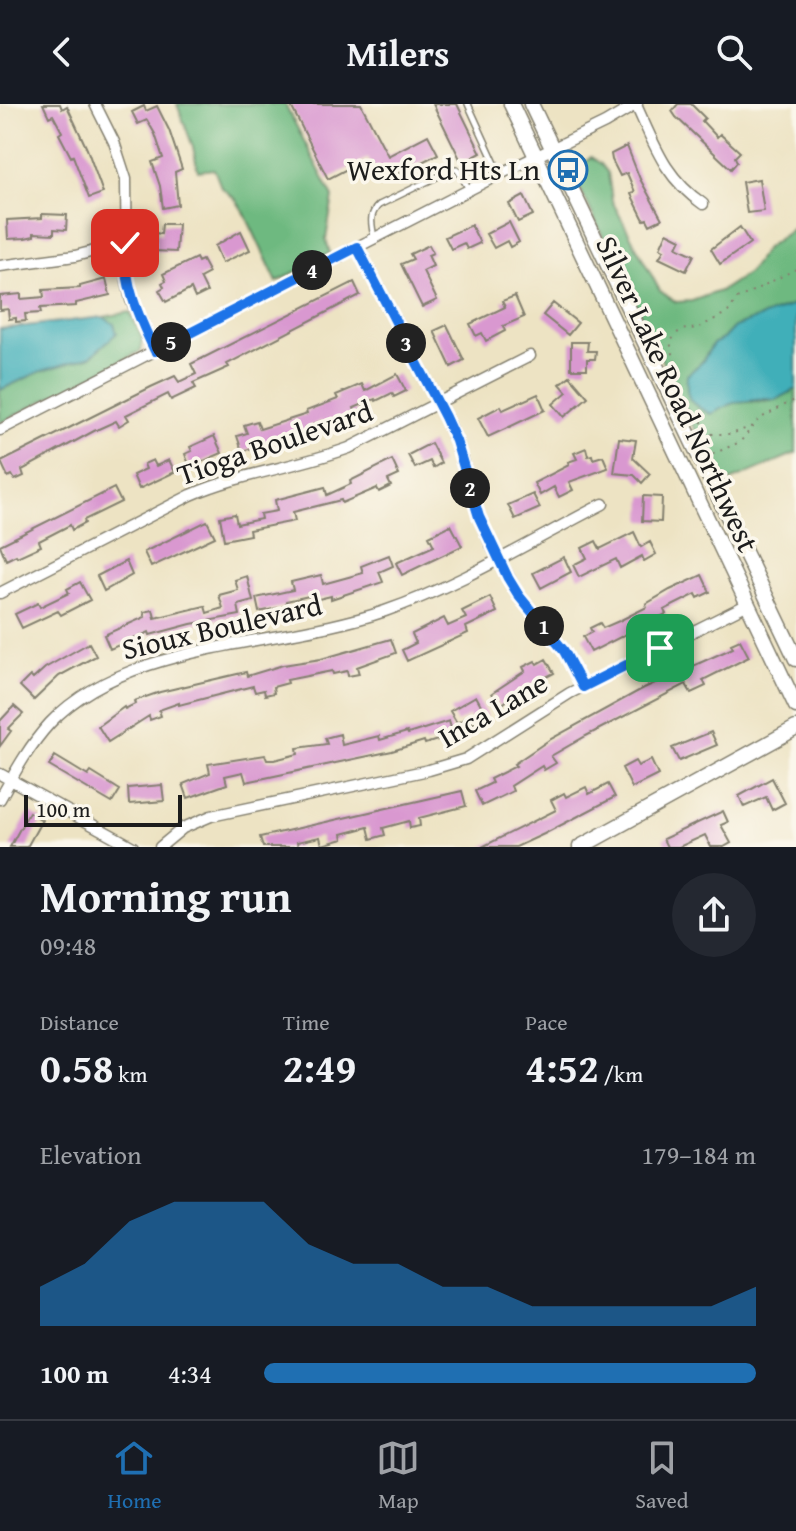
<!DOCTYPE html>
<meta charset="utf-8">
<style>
body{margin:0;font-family:"Gentium Book Plus",serif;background:#242831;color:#f1f3f6;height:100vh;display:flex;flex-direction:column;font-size:30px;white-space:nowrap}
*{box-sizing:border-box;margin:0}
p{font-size:26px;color:#9ea1a6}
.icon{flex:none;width:44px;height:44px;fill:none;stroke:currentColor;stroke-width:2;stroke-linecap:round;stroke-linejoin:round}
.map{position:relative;height:743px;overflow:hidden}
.drawer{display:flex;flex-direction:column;background:#171b24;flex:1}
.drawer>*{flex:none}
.scale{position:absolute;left:24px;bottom:20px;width:158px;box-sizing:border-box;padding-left:8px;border:4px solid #1c1c1c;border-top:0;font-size:22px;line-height:28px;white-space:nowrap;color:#1c1c1c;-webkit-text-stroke:6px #fbf7ec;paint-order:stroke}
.pin{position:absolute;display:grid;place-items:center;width:68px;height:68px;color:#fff;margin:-34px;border-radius:16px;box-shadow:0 4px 12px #0006}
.km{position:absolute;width:40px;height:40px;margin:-20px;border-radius:50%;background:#222;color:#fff;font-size:22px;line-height:40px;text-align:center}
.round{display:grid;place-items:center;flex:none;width:84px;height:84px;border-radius:42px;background:#242831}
.summary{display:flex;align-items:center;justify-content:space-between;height:136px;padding:0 40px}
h1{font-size:44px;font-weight:700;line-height:60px}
.metrics{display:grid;grid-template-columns:repeat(3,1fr);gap:12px;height:136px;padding:8px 40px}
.metrics div{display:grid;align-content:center}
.metrics b{font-size:40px;font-weight:700}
.metrics small{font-size:22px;font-weight:400}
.metrics p{font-size:22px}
.chart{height:224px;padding:16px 40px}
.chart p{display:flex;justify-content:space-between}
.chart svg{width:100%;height:144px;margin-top:8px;fill:#1f6fb2;opacity:.7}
ul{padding:0 40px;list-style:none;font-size:26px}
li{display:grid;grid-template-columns:128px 96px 1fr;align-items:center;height:60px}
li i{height:20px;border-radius:10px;background:#1f6fb2}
header{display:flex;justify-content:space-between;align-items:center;height:104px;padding:0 40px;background:#171b24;font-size:36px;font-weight:700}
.menu{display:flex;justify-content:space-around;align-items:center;height:112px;border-top:2px solid #363941;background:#171b24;font-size:22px;color:#9ea1a6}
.menu a{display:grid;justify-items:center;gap:4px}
.menu .active{color:#1f6fb2}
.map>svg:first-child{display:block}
.forest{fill:#6eb980;stroke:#456a4e;stroke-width:2}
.water{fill:#3fafb9;stroke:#2e666a;stroke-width:2}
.building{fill:#d998d0}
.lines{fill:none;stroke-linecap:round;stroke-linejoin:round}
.service-casing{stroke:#848070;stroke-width:8}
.minor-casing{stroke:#848070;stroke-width:13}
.tertiary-casing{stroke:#848070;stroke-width:17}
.secondary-casing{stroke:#848070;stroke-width:17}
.path{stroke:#848070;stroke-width:2;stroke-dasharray:2 6;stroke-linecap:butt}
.service{stroke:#fff;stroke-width:5}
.minor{stroke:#fff;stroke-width:10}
.tertiary{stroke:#fff;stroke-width:14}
.secondary{stroke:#fff;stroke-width:14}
.route-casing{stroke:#fff;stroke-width:16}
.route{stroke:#1a73e8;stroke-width:10}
.labels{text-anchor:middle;stroke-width:7;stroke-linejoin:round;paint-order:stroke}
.poi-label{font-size:30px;fill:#1c1c1c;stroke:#fbf7ec;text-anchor:end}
.street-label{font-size:30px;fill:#1c1c1c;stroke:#fbf7ec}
</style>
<header><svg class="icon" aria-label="back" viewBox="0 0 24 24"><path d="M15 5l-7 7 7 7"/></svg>Milers<svg class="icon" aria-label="search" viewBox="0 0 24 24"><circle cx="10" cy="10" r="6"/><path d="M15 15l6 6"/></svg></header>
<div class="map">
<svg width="796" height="743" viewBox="0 0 796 743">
<rect width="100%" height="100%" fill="#fbf7ec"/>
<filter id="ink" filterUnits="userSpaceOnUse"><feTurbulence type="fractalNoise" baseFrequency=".0125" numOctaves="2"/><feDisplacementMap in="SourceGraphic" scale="16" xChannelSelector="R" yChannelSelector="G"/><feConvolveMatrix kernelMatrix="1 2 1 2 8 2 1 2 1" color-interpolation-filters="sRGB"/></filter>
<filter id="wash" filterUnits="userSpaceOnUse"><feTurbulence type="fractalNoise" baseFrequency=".006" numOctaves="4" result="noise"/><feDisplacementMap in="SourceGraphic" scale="32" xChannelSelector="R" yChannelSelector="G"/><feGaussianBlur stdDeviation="1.8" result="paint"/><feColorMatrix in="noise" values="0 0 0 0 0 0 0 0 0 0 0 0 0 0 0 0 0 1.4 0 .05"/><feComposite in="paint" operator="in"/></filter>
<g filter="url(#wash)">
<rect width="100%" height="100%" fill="#ede3c3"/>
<!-- forest -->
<path class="forest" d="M 177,0 L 285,0 L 333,93 L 326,135 L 330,149 L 277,178 L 245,110 L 236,96 L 221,83 L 214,65 L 198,67 L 193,43 Z
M 591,53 L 601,60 L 608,69 L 612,97 L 660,187 L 676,198 L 692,197 L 722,186 L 748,169 L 766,144 L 796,122 L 796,200 L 734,223 L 723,235 L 713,240 L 702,258 L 688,271 L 711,310 L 733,299 L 776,296 L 796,285 L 796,349 L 721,381 L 578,80 L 583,74 L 586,57 Z
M 130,208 L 143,236 L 141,247 L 0,319 L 0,286 L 39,268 L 91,252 L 116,229 L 109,217 L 103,213 Z"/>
<!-- water -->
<path class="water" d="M 796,200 L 796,285 L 776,296 L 764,295 L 733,299 L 711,310 C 690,300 685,296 687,271 L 702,258 L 713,240 L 723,235 L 734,223 Z
M 103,213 L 114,220 L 117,229 L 91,252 L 39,268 L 0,286 L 0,225 Z"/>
<g id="blocks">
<!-- building -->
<path class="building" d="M 43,0 L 60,0 L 62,5 L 67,2 L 87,45 L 103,89 L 89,94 L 73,52 L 71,53 L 59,30 L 62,28 L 53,11 L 49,13 Z
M 290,0 L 361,0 L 388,52 L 428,31 L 438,50 L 380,79 L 368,54 L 328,75 Z
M 433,0 L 457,0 L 481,49 L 462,59 Z
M 678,0 L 691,0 L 705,14 L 702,17 L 717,33 L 720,30 L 740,48 L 735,53 L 737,58 L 731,65 L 676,13 L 672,7 Z
M 144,2 L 146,7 L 157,2 L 169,26 L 182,65 L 175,68 L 178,101 L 163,104 L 160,82 L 152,58 L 163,54 L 155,30 L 147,16 L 138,20 L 132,8 Z
M 627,42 L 640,75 L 662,115 L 650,121 L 647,115 L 644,116 L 631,90 L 635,88 L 627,69 L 620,72 L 612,56 L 611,50 Z
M 759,75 L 764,107 L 747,109 L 742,78 Z
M 524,92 L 533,111 L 518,118 L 509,100 Z
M 42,110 L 67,111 L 66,126 L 54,125 L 54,130 L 34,129 L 34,132 L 25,134 L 8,135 L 7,116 L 42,114 Z
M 509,118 L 519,138 L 510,143 L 507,137 L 494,144 L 486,130 Z
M 162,120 L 178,120 L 176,148 L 155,147 L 156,129 L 161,130 Z
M 471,121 L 480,139 L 467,145 L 464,139 L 451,145 L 445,133 Z
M 740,123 L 750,139 L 720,160 L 711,145 Z
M 241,127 L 250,146 L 222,159 L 215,142 Z
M 667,128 L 681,135 L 677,143 L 694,151 L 686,167 L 659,154 L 664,146 L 660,144 Z
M 429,141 L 433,149 L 428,151 L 433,162 L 423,167 L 437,196 L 422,203 L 401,160 L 413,155 L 410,150 Z
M 196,154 L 198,158 L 202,156 L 209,169 L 200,174 L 207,188 L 195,194 L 191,185 L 166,198 L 159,186 L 164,183 L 162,179 L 166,177 L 163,170 Z
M 106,175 L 110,191 L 76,199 L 76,202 L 40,204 L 41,209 L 25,210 L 26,217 L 16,218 L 16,214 L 9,215 L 8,205 L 0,206 L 0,192 L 21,190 L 21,195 L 44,193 L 43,186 L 80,184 L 80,182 Z
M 354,178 L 360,191 L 227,260 L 229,263 L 193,279 L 196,284 L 171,296 L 168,290 L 126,311 L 129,316 L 119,322 L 116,317 L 94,327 L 22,366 L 24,372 L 15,376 L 12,371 L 8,373 L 1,358 L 151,283 L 175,272 L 179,278 L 196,270 L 191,260 Z
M 515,192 L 524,213 L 503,222 L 505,227 L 486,237 L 482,229 L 476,232 L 470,220 L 505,203 L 502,197 Z
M 553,199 L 578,219 L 568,231 L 543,211 Z
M 447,221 L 464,256 L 451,263 L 434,227 Z
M 571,238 L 588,238 L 587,247 L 596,247 L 595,255 L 587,255 L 587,265 L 571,265 Z
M 397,270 L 406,287 L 394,293 L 392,289 L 376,297 L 375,295 L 354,304 L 357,310 L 325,324 L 322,317 L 305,324 L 306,328 L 242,347 L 237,332 L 247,329 L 244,321 L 257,317 L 260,325 L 307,310 L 306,307 L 338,295 L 336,291 L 362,280 L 365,287 Z
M 570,272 L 588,293 L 564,313 L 553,300 L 567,288 L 560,280 Z
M 538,290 L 545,306 L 488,333 L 478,314 L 501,302 L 503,306 Z
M 214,332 L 222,349 L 190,363 L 185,350 L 192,347 L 190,343 Z
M 619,334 L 636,336 L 633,354 L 650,370 L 642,379 L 634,371 L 614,369 Z
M 431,339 L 441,359 L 433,364 L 430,357 L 415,364 L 408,351 Z
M 586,344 L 588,352 L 592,351 L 593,355 L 603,352 L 608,364 L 569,378 L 573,386 L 559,393 L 554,383 L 540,391 L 534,379 L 569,361 L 568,358 L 577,355 L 574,349 Z
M 153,356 L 156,362 L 169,356 L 175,368 L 139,385 L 133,371 L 146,365 L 144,360 Z
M 392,356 L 399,371 L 388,376 L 391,382 L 379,388 L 377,384 L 342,399 L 341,396 L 293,408 L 295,417 L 249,426 L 250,431 L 224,436 L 220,413 L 235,410 L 237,420 L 261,415 L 260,410 L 277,407 L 275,396 L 325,383 L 327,391 L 351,380 L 350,377 Z
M 114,384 L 121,398 L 84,416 L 85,419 L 72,426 L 70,421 L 39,437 L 41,442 L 17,453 L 16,451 L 6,456 L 0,441 Z
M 533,390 L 540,404 L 515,415 L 508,401 Z
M 643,392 L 662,393 L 661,418 L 642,417 Z
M 207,417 L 215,433 L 151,463 L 144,448 Z
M 451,421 L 462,442 L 402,471 L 396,459 L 434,442 L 429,432 Z
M 634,428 L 641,443 L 650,438 L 656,450 L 644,457 L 642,452 L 620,464 L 616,455 L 579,473 L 573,461 L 587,454 L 582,444 L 596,437 L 600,445 Z
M 389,451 L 393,462 L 379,468 L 383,478 L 331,495 L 331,492 L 310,497 L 309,492 L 286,497 L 287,502 L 259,508 L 256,494 L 293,486 L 291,478 L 321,471 L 323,480 L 363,469 L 361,462 Z
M 564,453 L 571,468 L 541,484 L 533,469 Z
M 126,457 L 132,471 L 104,487 L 97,472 Z
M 702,471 L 710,488 L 698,494 L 696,490 L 664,506 L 666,510 L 591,548 L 583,533 L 592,528 L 590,524 L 600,519 L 603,524 L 619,517 L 647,503 L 646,500 L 670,486 Z
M 247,472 L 253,497 L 238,501 L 240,511 L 191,520 L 150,531 L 149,528 L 110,545 L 104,531 L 145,513 L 144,508 L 153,506 L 155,514 L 205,502 L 207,509 L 223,504 L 219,491 L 238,486 L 235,476 Z
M 80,478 L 90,496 L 61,511 L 58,507 L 22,524 L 15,510 L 38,499 L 40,503 L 69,489 L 67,485 Z
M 490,493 L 497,508 L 466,523 L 468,529 L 407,557 L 402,546 L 416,539 L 412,530 L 444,514 L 448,522 L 466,514 L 462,507 Z
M 391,535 L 396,549 L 357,563 L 359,570 L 348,572 L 347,567 L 333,570 L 332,567 L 287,576 L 288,579 L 273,583 L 274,589 L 265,591 L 264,586 L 255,588 L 253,582 L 179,601 L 179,599 L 159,606 L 161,612 L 150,616 L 149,612 L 108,638 L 98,622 L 124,603 L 125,605 L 135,600 L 134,597 L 160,588 L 246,568 L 247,572 L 283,561 L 321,555 Z
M 740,536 L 749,553 L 703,576 L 706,582 L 691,589 L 686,580 L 586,632 L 551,652 L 556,659 L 544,666 L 542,662 L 511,682 L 513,687 L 482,702 L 475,687 L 492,679 L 490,675 L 516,662 L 514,660 L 549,636 L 644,584 L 733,544 L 731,540 Z
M 89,539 L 96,552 L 59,572 L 34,596 L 20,582 L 30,572 L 33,575 L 45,564 Z
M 546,555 L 554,569 L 519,587 L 500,602 L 492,589 L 525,567 L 523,563 L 535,557 L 537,560 Z
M 476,592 L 487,612 L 473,620 L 469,612 L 457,619 L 450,607 Z
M 14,602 L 23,610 L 8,625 L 11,627 L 0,642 L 0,617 Z
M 449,617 L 453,631 L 425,640 L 424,637 L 392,647 L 246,678 L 243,668 L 225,672 L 227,680 L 188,694 L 183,680 L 210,669 L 208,660 L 265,651 L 267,656 L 274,656 L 298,650 L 297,644 L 327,640 L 325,634 L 340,630 L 342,641 L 379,632 L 380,636 L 407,628 L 408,630 Z
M 711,628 L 717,641 L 679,657 L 672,644 Z
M 55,652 L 88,672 L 91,668 L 120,686 L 112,699 L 49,662 Z
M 651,656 L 658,671 L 632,684 L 622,664 L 635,657 L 638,662 Z
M 772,674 L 785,699 L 772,706 L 766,693 L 744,703 L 739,692 Z
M 608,680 L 615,693 L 544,730 L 516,743 L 482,743 L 556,706 L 551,696 L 564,689 L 566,693 L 586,683 L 589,690 Z
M 162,681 L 164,697 L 129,700 L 128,684 Z
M 462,687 L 466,702 L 419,714 L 420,722 L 410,724 L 409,717 L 383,724 L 385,731 L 371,735 L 368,723 L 342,730 L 343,735 L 322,741 L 320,733 L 297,738 L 298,743 L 263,743 L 260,733 Z
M 723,707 L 728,718 L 721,721 L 731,739 L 724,743 L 711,743 L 705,731 L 679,743 L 667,743 L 663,735 Z
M 29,708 L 42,716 L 27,743 L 10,743 Z"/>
</g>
</g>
<g filter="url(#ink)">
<use href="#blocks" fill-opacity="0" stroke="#848070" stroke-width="2"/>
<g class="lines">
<defs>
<path id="service" d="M 468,0 L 499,68
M 374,134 C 372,121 368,111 379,101 L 453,65 L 457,65 L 469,85"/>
<path id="minor" d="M 95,0 L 114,38 L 126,75 L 127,177 L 131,196 L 155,247
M 636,1 C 655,42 665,74 703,100
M 357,143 L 445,313 L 456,337 L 479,413 L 491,441 L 519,492 L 564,547 L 583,583
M 0,162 L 75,152 L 125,139
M 0,326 L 500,70 L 605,19 L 637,0
M 0,489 L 191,391 C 242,369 297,363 349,344 L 530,252
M 0,670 L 133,743
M 0,695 C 15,668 29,642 50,619 C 128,536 281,543 385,507 C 460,481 533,436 603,400
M 160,743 L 183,724 L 211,712 L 429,666 L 466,655 L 570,589 L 748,500"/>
<path id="tertiary" d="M 580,743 L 796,624"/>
<path id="secondary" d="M 511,0 L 796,602
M 531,0 L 796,555"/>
</defs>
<!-- service casing -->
<use href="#service" class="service-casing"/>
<!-- minor casing -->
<use href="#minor" class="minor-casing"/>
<!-- tertiary casing -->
<use href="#tertiary" class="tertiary-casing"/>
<!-- secondary casing -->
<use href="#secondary" class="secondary-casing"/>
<!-- path -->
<path class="path" d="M 683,289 L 670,238 L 680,226 L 698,224 L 728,208 L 737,195 L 796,165
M 691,305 L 712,330 L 731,330 L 753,322
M 713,350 L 740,338 L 759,315 L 796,295"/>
<!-- service -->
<use href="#service" class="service"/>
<!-- minor -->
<use href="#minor" class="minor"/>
<!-- tertiary -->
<use href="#tertiary" class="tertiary"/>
<!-- secondary -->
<use href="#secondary" class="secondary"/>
</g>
</g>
<g class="lines" filter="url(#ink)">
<defs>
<path id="route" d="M 125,139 C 124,180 137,210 155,247 L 357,143 L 445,313 L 456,337 L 479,413 L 508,474 L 519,492 L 564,547 L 583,583 L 660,544"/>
</defs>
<!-- route casing -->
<use href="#route" class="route-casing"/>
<!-- route -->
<use href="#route" class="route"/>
</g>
<!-- icons -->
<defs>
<symbol id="bus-ring" viewBox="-11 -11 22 22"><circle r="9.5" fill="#fbf7ec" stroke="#1f6fb2" stroke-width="1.5"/><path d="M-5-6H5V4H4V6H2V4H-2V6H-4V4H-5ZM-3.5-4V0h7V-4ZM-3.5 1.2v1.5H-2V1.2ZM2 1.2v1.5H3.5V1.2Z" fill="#1f6fb2"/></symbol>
</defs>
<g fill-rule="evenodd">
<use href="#bus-ring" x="546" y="44" width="44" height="44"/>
</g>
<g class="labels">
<!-- poi labels -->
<g class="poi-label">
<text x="540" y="76">Wexford Hts Ln</text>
</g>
<!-- street labels -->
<g class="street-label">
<text transform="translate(677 290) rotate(65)" y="10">Silver Lake Road Northwest</text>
<text transform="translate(275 339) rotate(-19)" y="10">Tioga Boulevard</text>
<text transform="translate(222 523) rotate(-13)" y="10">Sioux Boulevard</text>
<text transform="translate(493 606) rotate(-30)" y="10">Inca Lane</text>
</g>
</g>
</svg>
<div class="scale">100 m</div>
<div class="pin" style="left:660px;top:544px;background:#1e9e55"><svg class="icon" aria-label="arrive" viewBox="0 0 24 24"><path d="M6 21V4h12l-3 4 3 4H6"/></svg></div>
<div class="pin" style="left:125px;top:139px;background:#d93025"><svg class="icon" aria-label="check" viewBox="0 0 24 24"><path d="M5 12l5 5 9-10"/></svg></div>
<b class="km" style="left:544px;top:522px">1</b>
<b class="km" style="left:470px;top:384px">2</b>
<b class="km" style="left:406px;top:239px">3</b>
<b class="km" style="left:312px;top:166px">4</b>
<b class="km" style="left:171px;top:238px">5</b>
</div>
<section class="drawer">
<div class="summary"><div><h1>Morning run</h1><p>09:48</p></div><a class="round"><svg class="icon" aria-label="share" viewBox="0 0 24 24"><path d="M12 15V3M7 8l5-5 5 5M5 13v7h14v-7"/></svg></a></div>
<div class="metrics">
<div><p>Distance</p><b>0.58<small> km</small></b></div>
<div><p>Time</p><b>2:49</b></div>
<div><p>Pace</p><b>4:52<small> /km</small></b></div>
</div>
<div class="chart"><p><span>Elevation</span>179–184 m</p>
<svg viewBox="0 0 160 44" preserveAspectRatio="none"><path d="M0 44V32L10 25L20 12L30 6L40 6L50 6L60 19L70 25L80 25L90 32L100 32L110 38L120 38L130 38L140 38L150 38L160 32V44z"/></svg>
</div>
<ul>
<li><b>100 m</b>4:34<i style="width:100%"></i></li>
</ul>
</section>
<nav class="menu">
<a class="active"><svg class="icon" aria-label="home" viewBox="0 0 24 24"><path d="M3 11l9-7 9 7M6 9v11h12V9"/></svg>Home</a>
<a><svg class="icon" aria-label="map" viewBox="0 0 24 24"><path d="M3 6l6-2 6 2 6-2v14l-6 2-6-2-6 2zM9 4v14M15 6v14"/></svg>Map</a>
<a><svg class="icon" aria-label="saved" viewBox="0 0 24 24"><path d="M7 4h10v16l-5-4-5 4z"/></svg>Saved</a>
</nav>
